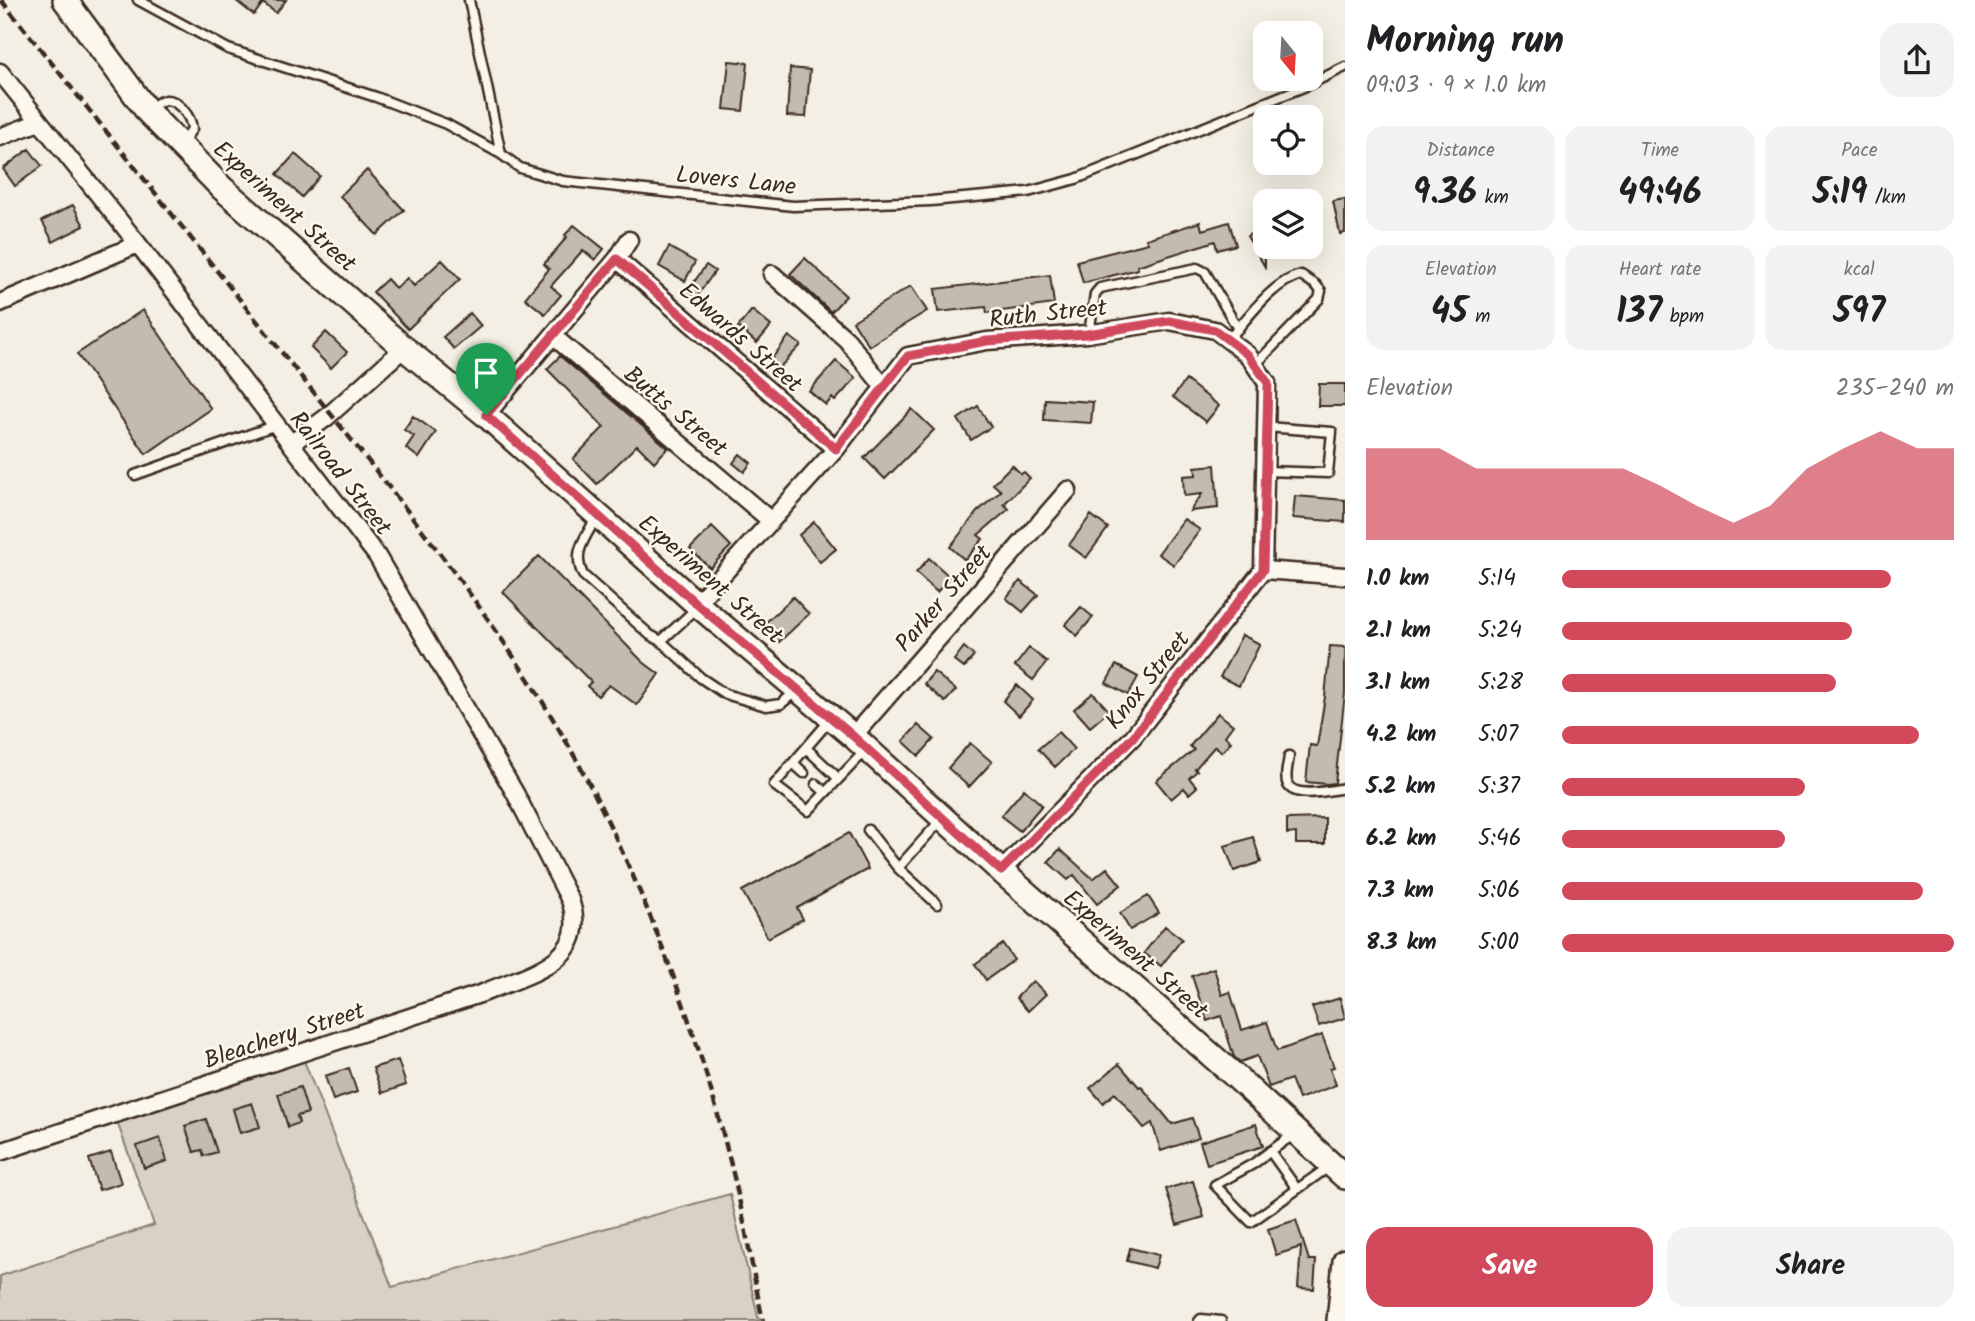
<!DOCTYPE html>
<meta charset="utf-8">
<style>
body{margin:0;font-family:Kalam,sans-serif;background:#f2f2f2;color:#202124;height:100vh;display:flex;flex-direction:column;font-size:26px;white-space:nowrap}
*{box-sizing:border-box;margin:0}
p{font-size:23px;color:#757577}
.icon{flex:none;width:38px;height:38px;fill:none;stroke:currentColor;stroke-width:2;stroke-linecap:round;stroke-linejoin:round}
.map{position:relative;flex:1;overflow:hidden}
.side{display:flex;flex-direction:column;background:#fff;width:630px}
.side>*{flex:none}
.needle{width:46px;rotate:162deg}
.buttons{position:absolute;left:1253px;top:21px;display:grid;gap:14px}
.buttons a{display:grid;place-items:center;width:70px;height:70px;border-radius:14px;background:#fff;box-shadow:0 7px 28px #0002;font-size:35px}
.pin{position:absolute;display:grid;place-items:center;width:60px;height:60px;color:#fff;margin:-72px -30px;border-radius:50% 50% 50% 0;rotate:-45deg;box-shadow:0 0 7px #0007}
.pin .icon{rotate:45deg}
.round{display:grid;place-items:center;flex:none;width:74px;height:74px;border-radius:21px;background:#f2f2f2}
.head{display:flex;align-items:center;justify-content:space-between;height:119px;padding:0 21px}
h1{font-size:38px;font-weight:700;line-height:52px}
.metrics{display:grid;grid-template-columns:repeat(3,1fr);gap:10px;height:119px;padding:7px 21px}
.metrics div{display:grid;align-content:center;border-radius:18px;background:#f2f2f2;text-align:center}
.metrics b{font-size:35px;font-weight:700}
.metrics small{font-size:19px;font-weight:400}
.metrics p{font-size:19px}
.chart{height:196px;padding:14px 21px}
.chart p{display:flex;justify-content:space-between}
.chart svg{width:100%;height:126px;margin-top:7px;fill:#d1495b;opacity:.7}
.cta{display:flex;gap:14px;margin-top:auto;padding:14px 21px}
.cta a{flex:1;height:80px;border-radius:21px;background:#d1495b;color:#fff;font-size:28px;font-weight:700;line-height:80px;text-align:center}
.cta a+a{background:#f2f2f2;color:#202124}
ul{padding:0 21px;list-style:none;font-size:23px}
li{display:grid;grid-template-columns:112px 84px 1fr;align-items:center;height:52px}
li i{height:18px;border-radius:9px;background:#d1495b}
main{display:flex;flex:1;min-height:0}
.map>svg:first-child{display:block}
.green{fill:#d8d1c6;stroke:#8a7e72;stroke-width:2}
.building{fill:#c3bbb0;stroke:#3b2a1e;stroke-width:2}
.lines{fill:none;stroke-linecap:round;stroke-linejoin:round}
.service-casing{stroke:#3b2a1e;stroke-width:13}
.minor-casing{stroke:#3b2a1e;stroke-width:21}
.secondary-casing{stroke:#3b2a1e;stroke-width:28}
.service{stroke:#fbf7ec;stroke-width:8}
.minor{stroke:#fbf7ec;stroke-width:16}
.secondary{stroke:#fbf7ec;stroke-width:23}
.rail{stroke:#3b2a1e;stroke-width:4.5;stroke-dasharray:10 5;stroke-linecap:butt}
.route-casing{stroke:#fff;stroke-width:14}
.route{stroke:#d1495b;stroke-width:9}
.labels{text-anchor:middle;stroke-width:5;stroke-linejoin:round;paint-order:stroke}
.street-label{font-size:24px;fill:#3b2a1e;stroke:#fbf7ec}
</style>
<main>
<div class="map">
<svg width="1345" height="1321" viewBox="0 0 1345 1321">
<rect width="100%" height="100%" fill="#f3efe4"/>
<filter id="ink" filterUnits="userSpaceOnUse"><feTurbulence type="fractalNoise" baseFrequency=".0143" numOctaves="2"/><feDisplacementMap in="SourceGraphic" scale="14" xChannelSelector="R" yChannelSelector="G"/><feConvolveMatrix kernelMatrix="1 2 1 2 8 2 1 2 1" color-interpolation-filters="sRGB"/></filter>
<g filter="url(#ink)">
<!-- green -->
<path class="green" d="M 301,1053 L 392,1287 L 730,1194 L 759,1321 L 0,1321 L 0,1276 L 154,1225 L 115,1116 Z"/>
<!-- building -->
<path class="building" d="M 235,0 L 286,0 L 276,13 L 263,3 L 254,15 Z
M 729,61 L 748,63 L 743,111 L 724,109 Z
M 790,68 L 810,70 L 806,117 L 787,116 Z
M 29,149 L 42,166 L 15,186 L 3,169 Z
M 295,154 L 320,176 L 302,197 L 277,174 Z
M 367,170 L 404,210 L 377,235 L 340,196 Z
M 1345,199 L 1345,233 L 1340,234 L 1333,201 Z
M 73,205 L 84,226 L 53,242 L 42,221 Z
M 1200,222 L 1202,230 L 1229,222 L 1236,245 L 1217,250 L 1215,241 L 1137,266 L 1138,269 L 1083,283 L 1077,261 L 1148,243 L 1146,239 Z
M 574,225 L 604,249 L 595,260 L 583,250 L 551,286 L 561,295 L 545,314 L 525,298 L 549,269 L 544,264 L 567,237 L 565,235 Z
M 1265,225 L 1265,267 L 1247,236 Z
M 669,247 L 695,262 L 685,281 L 659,266 Z
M 805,258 L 846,296 L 831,312 L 790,274 Z
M 442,260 L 460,279 L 408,329 L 373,292 L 387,279 L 396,289 L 407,278 L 414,286 Z
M 706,265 L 715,271 L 696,298 L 687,292 Z
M 1050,275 L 1054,304 L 987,313 L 986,307 L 938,312 L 935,289 Z
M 911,286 L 927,311 L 869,346 L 853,321 Z
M 143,310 L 211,409 L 146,454 L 77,354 Z
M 752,310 L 771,326 L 757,343 L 738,327 Z
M 470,313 L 481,326 L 454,349 L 443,337 Z
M 326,332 L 347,352 L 331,368 L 311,348 Z
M 789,336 L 801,345 L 779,368 L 770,361 Z
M 560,356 L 668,448 L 654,462 L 637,445 L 597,484 L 573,459 L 604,427 L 547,369 Z
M 836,361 L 856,378 L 835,401 L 832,398 L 826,405 L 809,391 Z
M 1186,380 L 1219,406 L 1206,422 L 1173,397 Z
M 1319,384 L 1345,384 L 1345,406 L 1318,406 Z
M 1045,399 L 1093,402 L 1091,423 L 1044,420 Z
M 978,406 L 991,427 L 971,440 L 958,419 Z
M 912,409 L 934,430 L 885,479 L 864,458 Z
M 413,416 L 436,432 L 419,458 L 406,448 L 414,436 L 404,430 Z
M 740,454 L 751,463 L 744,472 L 733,463 Z
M 1012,465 L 1021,474 L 1024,472 L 1030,478 L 1004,504 L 1009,509 L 978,535 L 983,539 L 965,560 L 950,547 L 977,512 L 1001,491 L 993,484 Z
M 1215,465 L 1218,508 L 1190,511 L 1202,494 L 1184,496 L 1183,476 L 1196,475 L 1195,467 Z
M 1295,496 L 1345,500 L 1345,522 L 1293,518 Z
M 1091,515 L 1108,528 L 1086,558 L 1069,545 Z
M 1184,519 L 1200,530 L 1174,565 L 1158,554 Z
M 814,522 L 836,549 L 820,562 L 799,535 Z
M 712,527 L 731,546 L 710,568 L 690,549 Z
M 539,556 L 643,662 L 659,674 L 637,705 L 609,685 L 598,696 L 587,686 L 591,682 L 503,592 Z
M 929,558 L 950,577 L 937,592 L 916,573 Z
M 1020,581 L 1038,595 L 1023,612 L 1006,598 Z
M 793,597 L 809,614 L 779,642 L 763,625 Z
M 1081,607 L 1093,617 L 1077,636 L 1065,625 Z
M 1242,635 L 1260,644 L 1239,686 L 1220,677 Z
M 1330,646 L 1345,647 L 1345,693 L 1335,783 L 1327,784 L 1306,782 L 1310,745 L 1317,746 L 1325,697 Z
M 964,647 L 974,656 L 964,668 L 954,660 Z
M 1029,648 L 1047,662 L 1033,680 L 1015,666 Z
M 1116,665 L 1138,677 L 1128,695 L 1106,683 Z
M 934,672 L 956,690 L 945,702 L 924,684 Z
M 1017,685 L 1033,700 L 1019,716 L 1003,701 Z
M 1093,693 L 1109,711 L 1090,727 L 1074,709 Z
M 1218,713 L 1233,725 L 1225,736 L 1231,742 L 1222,752 L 1215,746 L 1195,769 L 1197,771 L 1189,778 L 1197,787 L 1189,794 L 1184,788 L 1171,799 L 1156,781 L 1194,750 L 1190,746 Z
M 918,725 L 934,739 L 919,756 L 903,741 Z
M 1058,732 L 1074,749 L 1055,767 L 1038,749 Z
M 970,743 L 992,762 L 969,787 L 948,768 Z
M 1024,789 L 1042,805 L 1020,831 L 1001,816 Z
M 1325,818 L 1325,844 L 1296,844 L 1296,833 L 1287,834 L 1287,819 Z
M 849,833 L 868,869 L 797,908 L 803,919 L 768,938 L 742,891 Z
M 1253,837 L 1261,862 L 1234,871 L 1225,846 Z
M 1060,849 L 1093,879 L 1107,868 L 1121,885 L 1097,904 L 1074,875 L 1068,880 L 1048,862 Z
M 1148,896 L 1159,913 L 1130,930 L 1120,913 Z
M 1165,926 L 1182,939 L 1161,966 L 1144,953 Z
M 1003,944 L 1014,960 L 986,980 L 975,964 Z
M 1214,968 L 1222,995 L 1230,992 L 1242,1030 L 1267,1022 L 1277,1051 L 1322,1035 L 1334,1067 L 1330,1068 L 1336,1085 L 1299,1099 L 1291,1079 L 1269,1087 L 1257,1056 L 1240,1062 L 1234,1057 L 1221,1016 L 1207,1021 L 1192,976 Z
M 1033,981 L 1046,994 L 1028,1011 L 1016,998 Z
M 1340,998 L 1345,1018 L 1319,1026 L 1312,1007 Z
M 398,1060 L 406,1085 L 382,1093 L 373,1068 Z
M 1119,1064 L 1139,1087 L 1141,1086 L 1172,1124 L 1192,1118 L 1199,1138 L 1161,1151 L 1152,1123 L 1144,1128 L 1115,1093 L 1103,1103 L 1090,1088 Z
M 349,1068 L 357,1092 L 333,1100 L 325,1076 Z
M 300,1087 L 308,1113 L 297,1116 L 299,1123 L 288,1127 L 278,1094 Z
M 252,1103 L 260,1127 L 240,1133 L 233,1109 Z
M 206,1119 L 217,1152 L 204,1156 L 202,1150 L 194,1152 L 185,1126 Z
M 1256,1124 L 1263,1146 L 1207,1164 L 1200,1142 Z
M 160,1138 L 167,1161 L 144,1168 L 137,1146 Z
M 111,1152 L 121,1183 L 99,1190 L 89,1159 Z
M 1193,1181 L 1204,1217 L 1177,1225 L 1166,1189 Z
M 1296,1220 L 1309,1260 L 1316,1260 L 1314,1289 L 1298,1288 L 1301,1247 L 1276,1255 L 1268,1229 Z
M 1130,1248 L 1159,1255 L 1155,1268 L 1127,1261 Z"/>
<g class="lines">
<defs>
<path id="service" d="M 138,0 L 228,49 L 376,97 L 446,124 L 501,154 L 520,168 L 563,181 L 793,206 L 931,201 L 1028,192 L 1076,179 L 1306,86 L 1345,67
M 469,0 L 501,154
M 149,111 C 153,107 156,102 162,101 C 176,96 191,116 192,129 L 182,143
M 1089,333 L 1095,294 L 1100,288 L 1197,268 L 1205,272 L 1238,329
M 1228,340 C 1247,319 1273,281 1301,275 L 1316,285 L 1321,291 L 1319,299 L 1255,365
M 1265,471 L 1328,473 L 1332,432 L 1266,427
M 135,475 L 276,425
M 596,518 C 585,539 572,552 583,575 L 650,635 L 661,641 L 698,607
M 661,641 L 701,678 L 725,694 L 766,706 L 781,704 L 796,691
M 830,720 L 774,785 L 808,811 L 865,751
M 806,748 L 838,778
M 1289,756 C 1288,765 1284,777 1288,785 C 1296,799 1332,790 1345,788
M 793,763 L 804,773
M 816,784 L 825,792
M 868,830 L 898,868 L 941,820
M 898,868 L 937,904
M 1294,1134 L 1253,1164 L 1215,1185 L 1251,1222 L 1330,1166
M 1270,1151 L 1297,1189
M 1199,1321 L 1201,1319 L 1221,1321"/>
<path id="minor" d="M 0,72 L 138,244 L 377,556 L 515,793 L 570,900 C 592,962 527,974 483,993 L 0,1152
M 0,137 L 39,122
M 617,259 L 836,449
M 772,274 L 847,340 L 883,386
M 0,303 L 138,244
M 553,336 L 771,521
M 486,415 L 617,259 L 629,240
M 292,443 L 327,417 L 404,348
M 696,604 L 836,449 L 908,356 L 987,341 L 1087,334 L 1169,321 L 1215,330 L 1248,355 L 1267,383 L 1263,570
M 853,736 L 1068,490
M 1001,871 L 1133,737 L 1263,570 L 1345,576"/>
<path id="secondary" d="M 65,0 L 148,112 L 222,188 L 404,348 L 486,415 L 699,606 L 853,736 L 1001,871 L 1235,1076 L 1345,1177
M 1339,1321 L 1345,1261"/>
</defs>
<!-- service casing -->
<use href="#service" class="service-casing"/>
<!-- minor casing -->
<use href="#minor" class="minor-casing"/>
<!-- secondary casing -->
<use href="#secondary" class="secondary-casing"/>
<!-- service -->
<use href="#service" class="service"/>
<!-- minor -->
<use href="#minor" class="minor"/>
<!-- secondary -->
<use href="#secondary" class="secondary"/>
<!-- rail -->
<path class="rail" d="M 1,0 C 105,129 208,260 311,389 C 414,519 521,648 596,797 C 659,923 708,1061 739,1199 C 748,1239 754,1280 763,1321"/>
</g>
</g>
<g class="lines" filter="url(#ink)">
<defs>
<path id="route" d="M 617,259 L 836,449 L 908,356 L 987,341 L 1087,334 L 1169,321 L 1215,330 L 1248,355 L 1268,383 L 1263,570 L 1133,737 L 1001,871 L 853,736 L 699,606 L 486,415 Z"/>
</defs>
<!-- route casing -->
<use href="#route" class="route-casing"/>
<!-- route -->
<use href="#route" class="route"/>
</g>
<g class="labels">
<!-- street labels -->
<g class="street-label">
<text transform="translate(736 180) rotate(6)" y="8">Lovers Lane</text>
<text transform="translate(285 206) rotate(42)" y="8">Experiment Street</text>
<text transform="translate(1048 313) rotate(-6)" y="8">Ruth Street</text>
<text transform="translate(741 337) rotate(41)" y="8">Edwards Street</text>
<text transform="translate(676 411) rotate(40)" y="8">Butts Street</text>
<text transform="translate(341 473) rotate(52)" y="8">Railroad Street</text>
<text transform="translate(711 579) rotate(41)" y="8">Experiment Street</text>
<text transform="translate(943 598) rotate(-49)" y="8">Parker Street</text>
<text transform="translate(1147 680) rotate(-51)" y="8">Knox Street</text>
<text transform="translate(1136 954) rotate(41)" y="8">Experiment Street</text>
<text transform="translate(284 1035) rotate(-18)" y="8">Bleachery Street</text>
</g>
</g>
</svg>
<div class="buttons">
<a><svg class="needle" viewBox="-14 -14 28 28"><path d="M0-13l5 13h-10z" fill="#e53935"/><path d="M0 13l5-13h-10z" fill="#757577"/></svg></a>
<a><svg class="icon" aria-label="locate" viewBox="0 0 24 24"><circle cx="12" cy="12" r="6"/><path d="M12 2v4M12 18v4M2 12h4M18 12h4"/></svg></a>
<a><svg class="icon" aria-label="layers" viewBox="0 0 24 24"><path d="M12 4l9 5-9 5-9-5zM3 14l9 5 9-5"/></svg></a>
</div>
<div class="pin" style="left:486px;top:415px;background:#1e9e55"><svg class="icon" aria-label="arrive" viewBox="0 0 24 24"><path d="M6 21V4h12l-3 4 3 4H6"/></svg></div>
</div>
<section class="side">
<div class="head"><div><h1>Morning run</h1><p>09:03 · 9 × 1.0 km</p></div><a class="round"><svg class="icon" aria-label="share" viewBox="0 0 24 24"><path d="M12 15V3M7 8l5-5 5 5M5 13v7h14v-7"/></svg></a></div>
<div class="metrics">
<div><p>Distance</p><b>9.36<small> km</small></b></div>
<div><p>Time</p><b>49:46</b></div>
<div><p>Pace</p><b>5:19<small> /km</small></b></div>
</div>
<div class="metrics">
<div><p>Elevation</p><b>45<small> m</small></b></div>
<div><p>Heart rate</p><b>137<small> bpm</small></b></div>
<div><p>kcal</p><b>597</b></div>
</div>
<div class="chart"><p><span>Elevation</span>235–240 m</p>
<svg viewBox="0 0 160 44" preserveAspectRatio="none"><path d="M0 44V12L10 12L20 12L30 19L40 19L50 19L60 19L70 19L80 25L90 32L100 38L110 32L120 19L130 12L140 6L150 12L160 12V44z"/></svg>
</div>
<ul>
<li><b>1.0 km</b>5:14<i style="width:84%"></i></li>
<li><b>2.1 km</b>5:24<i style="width:74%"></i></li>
<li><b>3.1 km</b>5:28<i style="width:70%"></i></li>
<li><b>4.2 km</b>5:07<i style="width:91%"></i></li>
<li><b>5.2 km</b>5:37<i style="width:62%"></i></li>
<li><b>6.2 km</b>5:46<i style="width:57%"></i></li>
<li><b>7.3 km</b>5:06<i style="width:92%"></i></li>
<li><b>8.3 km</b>5:00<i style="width:100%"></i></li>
</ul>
<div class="cta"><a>Save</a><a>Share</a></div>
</section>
</main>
